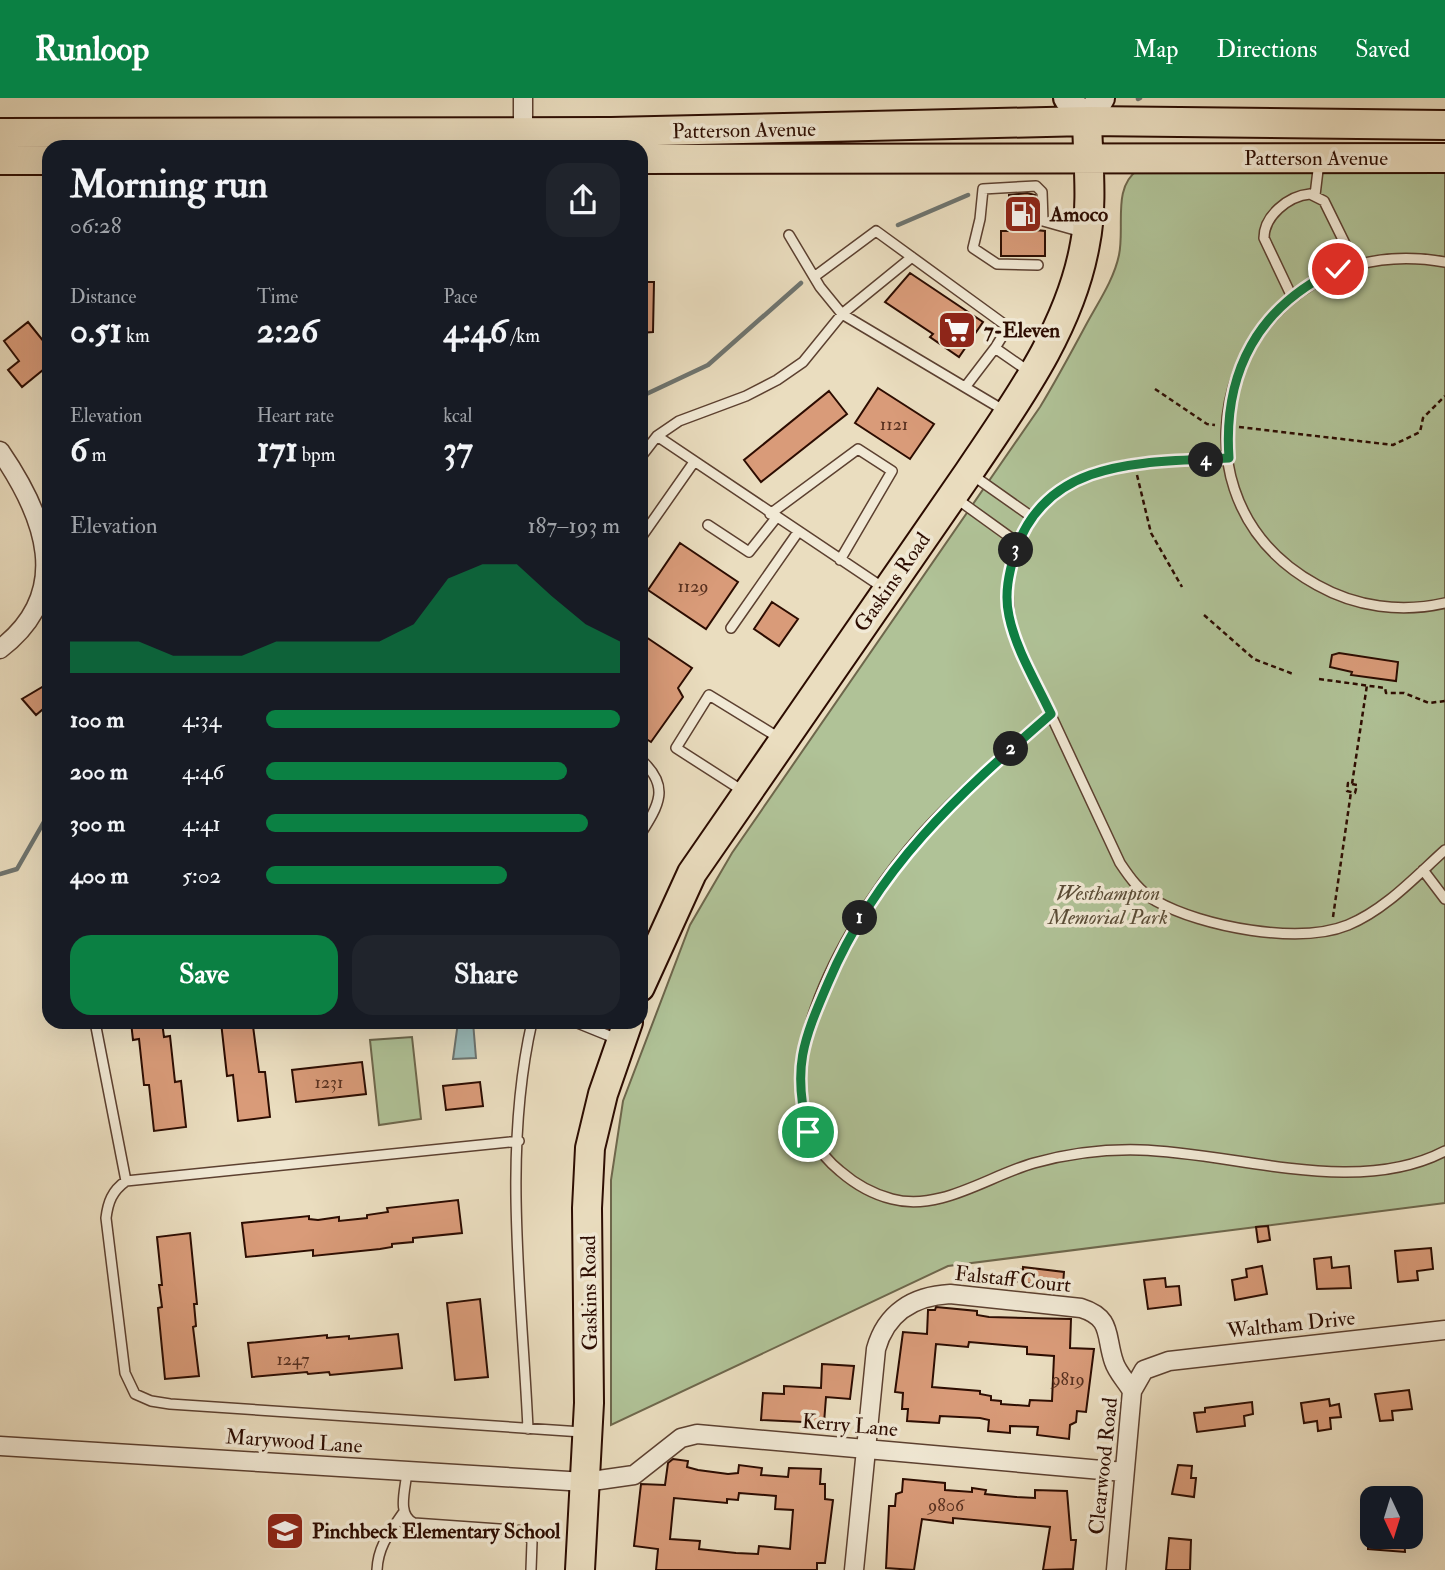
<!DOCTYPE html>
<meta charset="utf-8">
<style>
body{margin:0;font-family:"IM FELL Double Pica",serif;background:#20242c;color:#f1f3f6;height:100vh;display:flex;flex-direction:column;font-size:26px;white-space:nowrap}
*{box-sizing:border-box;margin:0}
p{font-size:23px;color:#9ea1a6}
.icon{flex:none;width:38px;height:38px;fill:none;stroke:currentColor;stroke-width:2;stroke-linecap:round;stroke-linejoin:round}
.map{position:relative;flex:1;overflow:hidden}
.details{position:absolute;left:42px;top:42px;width:606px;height:889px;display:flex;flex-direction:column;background:#171b24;border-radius:21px;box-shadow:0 7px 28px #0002}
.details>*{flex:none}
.needle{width:46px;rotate:176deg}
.tools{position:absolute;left:1360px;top:1388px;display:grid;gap:14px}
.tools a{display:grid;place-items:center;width:63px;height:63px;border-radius:14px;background:#171b24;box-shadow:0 7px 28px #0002;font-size:35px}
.pin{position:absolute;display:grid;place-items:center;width:60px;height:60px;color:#fff;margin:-30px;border:4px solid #fff;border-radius:50%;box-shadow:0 2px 7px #0007}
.km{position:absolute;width:35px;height:35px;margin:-18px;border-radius:50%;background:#222;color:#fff;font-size:19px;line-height:35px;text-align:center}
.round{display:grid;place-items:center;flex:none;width:74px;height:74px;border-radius:21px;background:#20242c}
.headline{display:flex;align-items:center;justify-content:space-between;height:119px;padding:0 28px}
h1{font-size:38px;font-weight:800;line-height:52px}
.stats{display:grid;grid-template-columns:repeat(3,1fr);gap:10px;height:119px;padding:7px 28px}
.stats div{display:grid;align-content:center}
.stats b{font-size:35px;font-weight:800}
.stats small{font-size:19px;font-weight:400}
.stats p{font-size:19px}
.chart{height:196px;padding:14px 28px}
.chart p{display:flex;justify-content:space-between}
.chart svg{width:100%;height:126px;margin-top:7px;fill:#0b8043;opacity:.7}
.primary-button{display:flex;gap:14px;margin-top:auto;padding:14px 28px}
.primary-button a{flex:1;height:80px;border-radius:21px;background:#0b8043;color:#fff;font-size:28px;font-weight:800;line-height:80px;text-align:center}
.primary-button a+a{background:#20242c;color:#f1f3f6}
ul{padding:0 28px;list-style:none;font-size:23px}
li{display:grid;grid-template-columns:112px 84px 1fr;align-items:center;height:52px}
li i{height:18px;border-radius:9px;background:#0b8043}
header{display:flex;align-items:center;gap:42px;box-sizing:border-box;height:98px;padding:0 35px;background:#0b8043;color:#fff}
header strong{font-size:33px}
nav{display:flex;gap:38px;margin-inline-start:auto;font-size:24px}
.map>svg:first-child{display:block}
.green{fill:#b0c297;stroke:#6e674c;stroke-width:2}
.water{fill:#9abab9;stroke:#6e746f;stroke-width:2}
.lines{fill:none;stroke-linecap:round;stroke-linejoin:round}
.stream{stroke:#6e746f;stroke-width:4.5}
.building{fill:#d99b79;stroke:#2c0c01;stroke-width:2;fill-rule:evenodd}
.lane-casing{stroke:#5c4030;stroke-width:12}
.street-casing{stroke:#5c4030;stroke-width:21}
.secondary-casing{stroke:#2c0c01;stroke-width:30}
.primary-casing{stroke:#2c0c01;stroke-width:32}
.path{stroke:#2c0c01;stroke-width:2.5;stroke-dasharray:5 3.5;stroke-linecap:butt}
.lane{stroke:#f1e9d5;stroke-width:9}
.street{stroke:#f1e9d5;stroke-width:18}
.secondary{stroke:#f1e9d5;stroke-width:26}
.primary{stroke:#eaddbf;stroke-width:28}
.route-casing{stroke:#fff;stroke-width:14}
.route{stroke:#0b8043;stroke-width:9}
.labels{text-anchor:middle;stroke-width:7;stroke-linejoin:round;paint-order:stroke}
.number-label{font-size:18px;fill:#57301f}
.street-label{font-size:21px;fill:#2c0c01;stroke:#f1e9d5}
.poi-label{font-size:21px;font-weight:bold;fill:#2c0c01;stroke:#f1e9d5;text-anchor:start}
.park-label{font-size:21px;font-style:italic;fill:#5a4c36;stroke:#f1e9d5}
</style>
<header>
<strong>Runloop</strong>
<nav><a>Map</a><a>Directions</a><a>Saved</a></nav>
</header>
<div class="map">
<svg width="1445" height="1472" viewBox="0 0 1445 1472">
<rect width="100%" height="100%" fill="#eaddbf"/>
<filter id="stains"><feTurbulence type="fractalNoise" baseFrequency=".00286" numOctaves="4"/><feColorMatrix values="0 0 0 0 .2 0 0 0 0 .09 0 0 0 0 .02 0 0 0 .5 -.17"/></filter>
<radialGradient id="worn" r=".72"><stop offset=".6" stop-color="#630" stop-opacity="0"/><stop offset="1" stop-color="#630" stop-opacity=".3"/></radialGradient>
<!-- green -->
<path class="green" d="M 1445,68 L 1445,1105 L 948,1168 L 611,1327 L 611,1082 L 623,1003 L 690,827 L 732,755 L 1040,309 C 1057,281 1072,253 1087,225 C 1099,203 1114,181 1119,157 C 1125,129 1112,89 1138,72 Z
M 412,939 L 421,1021 L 379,1027 L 370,942 Z"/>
<!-- water -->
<path class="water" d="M 458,924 L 473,924 L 476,960 L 453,961 Z"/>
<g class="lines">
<!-- stream -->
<path class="stream" d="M 1138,1 L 1140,0
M 898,127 L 968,97
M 640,299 L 708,267 L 801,185
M 0,776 L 17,771 L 49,715"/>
</g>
<!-- building -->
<path class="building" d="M 1027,95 L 1035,97 L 1036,132 L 1045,133 L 1045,158 L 1001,158 L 1001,133 L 1009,133 L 1009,97 Z
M 910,175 L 983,224 L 959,259 L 930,239 L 933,236 L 885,204 Z
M 640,184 L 654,184 L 653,234 L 640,235 Z
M 28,224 L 49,250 L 49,267 L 22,289 L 8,272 L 19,263 L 4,243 Z
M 878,290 L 934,326 L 910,361 L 855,325 Z
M 829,293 L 847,316 L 761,384 L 744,362 Z
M 680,445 L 738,484 L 706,531 L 648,492 Z
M 772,504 L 798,521 L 779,548 L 754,531 Z
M 640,535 L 692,570 L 678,590 L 683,599 L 651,644 L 640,637 Z
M 1339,555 L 1398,564 L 1396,583 L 1351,577 L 1352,574 L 1330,569 L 1332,557 Z
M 49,585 L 49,606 L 36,617 L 22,601 Z
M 131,924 L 162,924 L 164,939 L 170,938 L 175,984 L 181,983 L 186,1029 L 154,1033 L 149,987 L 144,987 L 139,941 L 133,942 Z
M 221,924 L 247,924 L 247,929 L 253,928 L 259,974 L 265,974 L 270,1019 L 238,1023 L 233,977 L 227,978 Z
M 362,964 L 366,996 L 296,1004 L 292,972 Z
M 480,984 L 483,1008 L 446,1012 L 443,988 Z
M 458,1102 L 462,1135 L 413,1140 L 413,1144 L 392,1146 L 392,1149 L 380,1151 L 313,1158 L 313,1152 L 246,1159 L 242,1125 L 309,1118 L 309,1121 L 318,1122 L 339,1119 L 339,1123 L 367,1120 L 367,1117 L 388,1114 L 387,1110 Z
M 1268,1128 L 1270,1142 L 1258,1144 L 1256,1129 Z
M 190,1135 L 197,1206 L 194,1206 L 196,1228 L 193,1229 L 199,1278 L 165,1281 L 158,1210 L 162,1209 L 159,1187 L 162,1187 L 157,1139 Z
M 1431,1150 L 1433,1171 L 1417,1173 L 1418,1182 L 1398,1184 L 1395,1153 Z
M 1331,1159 L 1332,1170 L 1349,1168 L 1351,1190 L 1317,1191 L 1314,1161 Z
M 1262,1168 L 1267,1196 L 1235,1202 L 1232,1182 L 1247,1179 L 1246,1171 Z
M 1023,1169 L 1064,1174 L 1063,1186 L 1021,1185 L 1017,1183 L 1018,1171 L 1023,1172 Z
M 1165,1180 L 1166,1189 L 1179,1188 L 1181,1207 L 1148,1211 L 1144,1182 Z
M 480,1201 L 488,1279 L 455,1282 L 447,1205 Z
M 936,1209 L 977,1213 L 977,1217 L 989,1219 L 1071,1221 L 1070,1250 L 1094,1251 L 1086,1314 L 1077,1313 L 1076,1324 L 1070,1327 L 1069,1341 L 1037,1337 L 1038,1329 L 1010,1328 L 1010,1335 L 988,1333 L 989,1322 L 980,1320 L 940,1318 L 939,1325 L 907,1323 L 908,1311 L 902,1311 L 903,1295 L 895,1294 L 903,1234 L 927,1236 L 928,1212 L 935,1212 ZM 969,1244 L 1027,1249 L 1027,1256 L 1054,1258 L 1052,1303 L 1030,1302 L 1029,1308 L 1001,1306 L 1001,1303 L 991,1302 L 991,1298 L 980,1296 L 980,1293 L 932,1289 L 936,1246 L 968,1249 Z
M 398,1236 L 402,1270 L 330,1277 L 329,1274 L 308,1276 L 307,1274 L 252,1279 L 248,1245 L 327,1237 L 327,1240 L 349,1238 L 349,1241 Z
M 822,1266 L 854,1268 L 850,1301 L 826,1299 L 824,1325 L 761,1322 L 763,1295 L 784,1296 L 784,1288 L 821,1290 Z
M 1409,1292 L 1412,1311 L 1392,1313 L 1393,1322 L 1380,1323 L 1375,1296 Z
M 1329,1301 L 1330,1308 L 1339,1306 L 1341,1319 L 1330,1320 L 1331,1331 L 1318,1333 L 1317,1323 L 1304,1325 L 1301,1305 Z
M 1252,1304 L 1253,1316 L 1244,1318 L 1245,1328 L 1197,1334 L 1194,1315 L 1205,1314 L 1205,1310 Z
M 673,1361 L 688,1363 L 687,1369 L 698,1372 L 728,1376 L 738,1375 L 739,1367 L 762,1370 L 761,1377 L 788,1379 L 789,1370 L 821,1371 L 820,1386 L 825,1386 L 825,1401 L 833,1402 L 825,1465 L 817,1465 L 817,1472 L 656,1472 L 658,1451 L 634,1448 L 641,1386 L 665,1387 L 668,1365 ZM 739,1395 L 776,1398 L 775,1411 L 793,1412 L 790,1451 L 759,1448 L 758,1456 L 736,1455 L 699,1451 L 700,1443 L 670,1441 L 674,1400 L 727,1405 L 727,1401 L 738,1402 Z
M 1178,1367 L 1192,1368 L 1191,1380 L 1196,1380 L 1194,1399 L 1172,1396 Z
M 903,1381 L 945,1385 L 945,1392 L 972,1394 L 972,1390 L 986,1392 L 985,1396 L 1016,1399 L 1035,1400 L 1035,1392 L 1067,1393 L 1071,1442 L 1076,1442 L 1073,1471 L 1043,1472 L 1050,1429 L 953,1420 L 953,1425 L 922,1421 L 914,1472 L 886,1470 L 889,1408 L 895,1408 L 896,1396 L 902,1394 Z
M 1368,1438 L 1404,1438 L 1405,1454 L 1368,1451 Z
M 1169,1440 L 1191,1442 L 1190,1472 L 1166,1472 Z"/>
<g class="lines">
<defs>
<path id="lane" d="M 1315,97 L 1319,64
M 789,137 L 820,189 L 842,216 L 1005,313
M 1445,164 C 1237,128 1143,391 1317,487 C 1356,509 1401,515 1445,505
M 1038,167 L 997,166 L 973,150 L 980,121 L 983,91 L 1036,88 L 1042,94 L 1043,123 L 1082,134
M 814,179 L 876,133 L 1008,229 L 995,250 L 1031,275
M 1292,199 L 1264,140 C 1264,118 1288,98 1310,96 L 1324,103 L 1355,166
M 966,288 L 995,250
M 657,338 L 885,491
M 640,360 L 657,338 L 679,323 L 746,298 L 777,282 L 803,264 L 842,216 L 912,159
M 1229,360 C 1150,365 1062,357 1021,439 C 1005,472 1005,504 1014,538 L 1120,765 C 1130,780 1140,794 1156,803 C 1202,829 1299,847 1348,827 C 1385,812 1416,778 1445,752
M 971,376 L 1032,419
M 957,401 L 1018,445
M 770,416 L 858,351 L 892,373 L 840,462
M 708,427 L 749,454 L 776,420
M 640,441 L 694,364
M 731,530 L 798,434
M 1051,616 C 1002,659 951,701 909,751 C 849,823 743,995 840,1073 C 855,1086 872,1096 892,1101 C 940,1114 988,1078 1034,1065 C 1067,1056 1104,1051 1140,1052 C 1234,1054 1355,1100 1445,1053
M 640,661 C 671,688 659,707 640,737
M 743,693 L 676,650 L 709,597 L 781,641
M 1423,772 L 1445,801
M 95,924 L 126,1083
M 575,924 L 617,941
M 519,1043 L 126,1083 C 112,1093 108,1104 106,1120 L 125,1275 L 135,1296 L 151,1303 L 170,1306 L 582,1334
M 528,1331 C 522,1198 502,1055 532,924
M 407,1373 C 406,1390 396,1417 414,1425 L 527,1433 L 532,1444 L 531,1472
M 377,1472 C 378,1448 390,1434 403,1415"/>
<path id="street" d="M 523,0 L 523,49
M 0,353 C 44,417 75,494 0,551
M 0,1348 L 585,1384 L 634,1377 L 681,1340 L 697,1336 L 1124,1374
M 854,1472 L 876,1251 C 886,1215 913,1198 950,1196 L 1081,1210 C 1113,1220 1105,1238 1114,1264 C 1117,1274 1127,1284 1132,1293
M 1116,1472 L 1132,1293 L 1144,1272 L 1169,1263 L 1445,1232"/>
<path id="secondary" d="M 1067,0 L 1087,23 L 1101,0"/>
<path id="primary" d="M 0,35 L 611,34 L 1087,23 L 1445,27
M 640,61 L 1445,60
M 0,62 L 49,62
M 640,889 L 692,775 L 969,374 C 1016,304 1070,231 1085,146 C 1093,107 1088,64 1087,23
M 580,1472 L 589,1305 L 587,1110 L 590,1050 L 603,996 L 628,924"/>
</defs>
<!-- lane casing -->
<use href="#lane" class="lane-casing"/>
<!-- street casing -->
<use href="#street" class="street-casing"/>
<!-- secondary casing -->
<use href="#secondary" class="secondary-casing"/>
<!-- primary casing -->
<use href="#primary" class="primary-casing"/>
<!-- path -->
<path class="path" d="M 1155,291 L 1207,326 L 1215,327
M 1239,329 L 1393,347 L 1420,334 L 1423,320 L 1445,298
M 1137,377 L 1151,435 L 1182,489
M 1204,517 L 1254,561 L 1293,576
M 1319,581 L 1385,590 L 1386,595 L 1404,595 L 1429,605 L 1445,603
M 1352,686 L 1357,687 L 1355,695 L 1347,693 L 1348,685 L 1352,686 L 1367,587
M 1333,819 L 1351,694"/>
<!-- lane -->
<use href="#lane" class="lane"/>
<!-- street -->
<use href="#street" class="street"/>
<!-- secondary -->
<use href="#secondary" class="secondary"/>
<!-- primary -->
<use href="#primary" class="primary"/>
</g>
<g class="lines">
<defs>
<path id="route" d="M 808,1034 C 792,970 803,943 828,885 C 877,769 958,697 1051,616 C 1036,584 1016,552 1009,518 C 1004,496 1009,475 1015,454 C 1047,358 1146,365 1229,360 C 1223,274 1258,208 1338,171"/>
</defs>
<!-- route casing -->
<use href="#route" class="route-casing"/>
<!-- route -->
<use href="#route" class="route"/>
</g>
<!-- icons -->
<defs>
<symbol id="fuel-square" viewBox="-11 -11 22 22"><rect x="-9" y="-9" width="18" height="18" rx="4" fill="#8f2418" stroke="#f1e9d5"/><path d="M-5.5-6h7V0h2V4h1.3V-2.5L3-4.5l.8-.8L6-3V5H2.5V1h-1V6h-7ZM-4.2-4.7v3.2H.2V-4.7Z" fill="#fff"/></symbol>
<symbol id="supermarket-square" viewBox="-11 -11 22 22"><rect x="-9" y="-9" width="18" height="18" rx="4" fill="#8f2418" stroke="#f1e9d5"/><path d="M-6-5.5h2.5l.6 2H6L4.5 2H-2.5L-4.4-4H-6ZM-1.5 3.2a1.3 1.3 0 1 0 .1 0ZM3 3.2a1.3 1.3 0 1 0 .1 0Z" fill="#fff"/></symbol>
<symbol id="school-square" viewBox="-11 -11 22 22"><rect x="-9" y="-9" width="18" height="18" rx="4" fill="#8f2418" stroke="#f1e9d5"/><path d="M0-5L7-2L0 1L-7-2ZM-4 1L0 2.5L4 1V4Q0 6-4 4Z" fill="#fff"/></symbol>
</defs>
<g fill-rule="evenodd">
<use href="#fuel-square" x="1001" y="94" width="44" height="44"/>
<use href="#supermarket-square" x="935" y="210" width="44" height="44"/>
<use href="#school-square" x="263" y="1411" width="44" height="44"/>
</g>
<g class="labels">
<!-- number labels -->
<g class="number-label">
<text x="894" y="332">1121</text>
<text x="693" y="494">1129</text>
<text x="329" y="990">1231</text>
<text x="293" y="1267">1247</text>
<text x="1068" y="1287">9819</text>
<text x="946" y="1413">9806</text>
</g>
<!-- street labels -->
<g class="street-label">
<text transform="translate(744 32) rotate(-1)" y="7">Patterson Avenue</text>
<text x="1316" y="67">Patterson Avenue</text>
<text transform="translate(892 484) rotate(-55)" y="7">Gaskins Road</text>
<text transform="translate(1013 1181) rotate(6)" y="7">Falstaff Court</text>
<text transform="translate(589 1195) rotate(-91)" y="7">Gaskins Road</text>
<text transform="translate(1291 1226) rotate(-6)" y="7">Waltham Drive</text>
<text transform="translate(850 1327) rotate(5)" y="7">Kerry Lane</text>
<text transform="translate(294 1343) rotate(4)" y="7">Marywood Lane</text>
<text transform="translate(1103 1368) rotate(-84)" y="7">Clearwood Road</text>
</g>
<!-- poi labels -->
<g class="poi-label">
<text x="1050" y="123">Amoco</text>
<text x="984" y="239">7-Eleven</text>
<text x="312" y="1440">Pinchbeck Elementary School</text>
</g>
<!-- park labels -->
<g class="park-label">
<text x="1108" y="802">Westhampton<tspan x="1108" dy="24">Memorial Park</tspan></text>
</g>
</g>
<rect width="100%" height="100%" filter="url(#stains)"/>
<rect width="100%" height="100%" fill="url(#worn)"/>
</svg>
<div class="tools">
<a><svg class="needle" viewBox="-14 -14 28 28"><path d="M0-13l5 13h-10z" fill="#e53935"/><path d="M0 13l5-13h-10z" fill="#9ea1a6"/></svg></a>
</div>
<div class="pin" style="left:808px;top:1034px;background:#1e9e55"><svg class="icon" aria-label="arrive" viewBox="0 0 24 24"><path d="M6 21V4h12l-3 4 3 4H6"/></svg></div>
<div class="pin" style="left:1338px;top:171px;background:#d93025"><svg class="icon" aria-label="check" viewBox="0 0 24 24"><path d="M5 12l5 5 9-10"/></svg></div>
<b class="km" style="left:860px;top:820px">1</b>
<b class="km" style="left:1011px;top:651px">2</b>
<b class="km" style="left:1016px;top:452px">3</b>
<b class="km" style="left:1206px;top:362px">4</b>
<section class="details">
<div class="headline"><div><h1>Morning run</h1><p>06:28</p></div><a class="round"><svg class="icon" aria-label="share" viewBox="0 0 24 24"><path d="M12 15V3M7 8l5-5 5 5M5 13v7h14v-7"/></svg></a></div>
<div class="stats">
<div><p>Distance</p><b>0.51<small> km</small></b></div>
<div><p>Time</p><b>2:26</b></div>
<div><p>Pace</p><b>4:46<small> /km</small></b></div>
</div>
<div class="stats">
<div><p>Elevation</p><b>6<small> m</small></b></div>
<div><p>Heart rate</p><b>171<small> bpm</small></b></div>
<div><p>kcal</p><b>37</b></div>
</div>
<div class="chart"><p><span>Elevation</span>187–193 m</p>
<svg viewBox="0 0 160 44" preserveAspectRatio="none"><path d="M0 44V33L10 33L20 33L30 38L40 38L50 38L60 33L70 33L80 33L90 33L100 27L110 11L120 6L130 6L140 17L150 27L160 33V44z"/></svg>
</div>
<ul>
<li><b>100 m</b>4:34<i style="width:100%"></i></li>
<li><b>200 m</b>4:46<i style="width:85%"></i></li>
<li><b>300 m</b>4:41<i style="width:91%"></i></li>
<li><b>400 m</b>5:02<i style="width:68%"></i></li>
</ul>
<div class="primary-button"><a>Save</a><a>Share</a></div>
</section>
</div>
